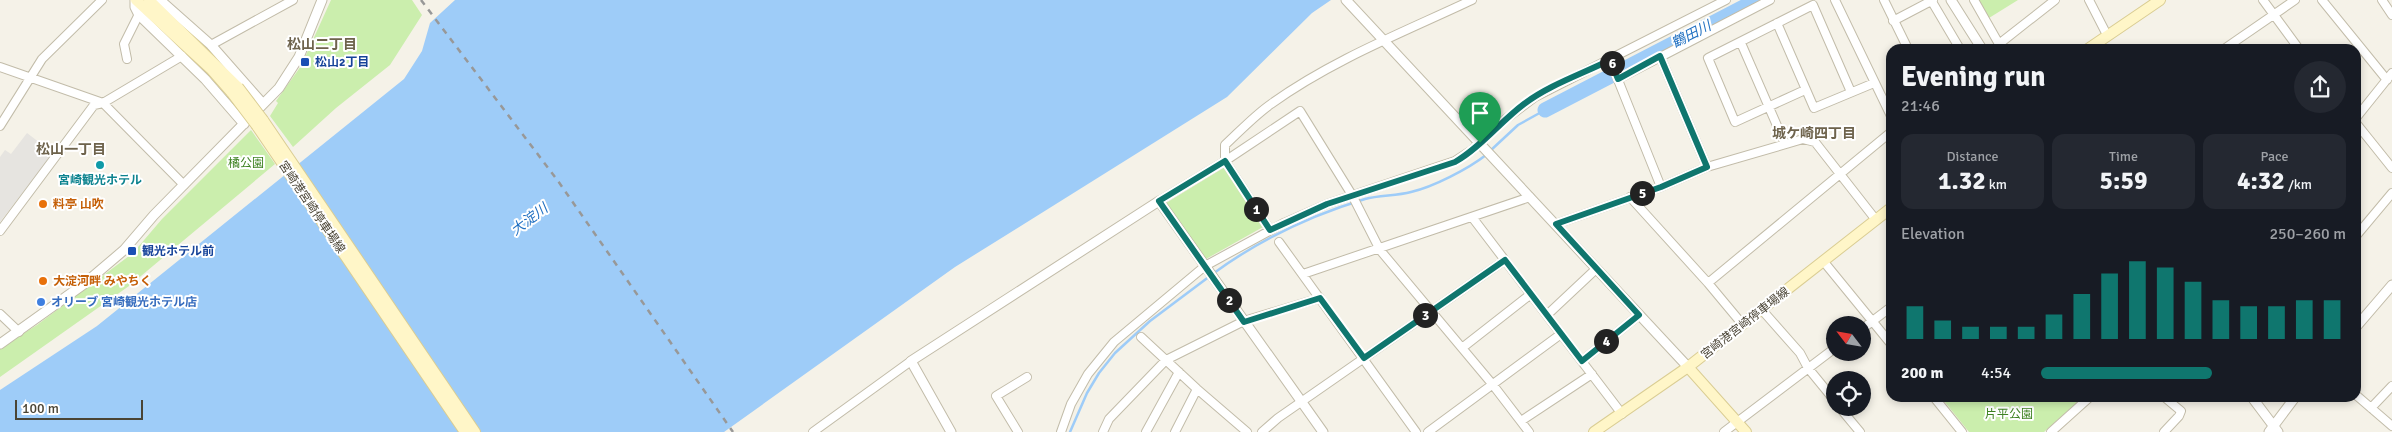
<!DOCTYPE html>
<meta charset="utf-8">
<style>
body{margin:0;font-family:Signika,"Noto Sans JP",sans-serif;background:#242831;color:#f1f3f6;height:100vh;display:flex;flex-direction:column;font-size:19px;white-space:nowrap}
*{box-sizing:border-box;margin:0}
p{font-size:16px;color:#9ea1a6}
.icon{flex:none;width:28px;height:28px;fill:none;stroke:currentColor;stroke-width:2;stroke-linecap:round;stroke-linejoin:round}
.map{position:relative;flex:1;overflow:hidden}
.sheet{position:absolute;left:1886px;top:44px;width:475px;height:358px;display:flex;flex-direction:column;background:#171b24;border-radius:15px;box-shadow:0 2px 8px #0003}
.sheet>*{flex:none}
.needle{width:32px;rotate:301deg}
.buttons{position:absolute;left:1826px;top:316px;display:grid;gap:10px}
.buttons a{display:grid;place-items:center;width:45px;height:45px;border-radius:50%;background:#171b24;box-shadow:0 2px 8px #0003;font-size:25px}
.scale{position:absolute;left:15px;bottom:12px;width:128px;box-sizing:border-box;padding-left:5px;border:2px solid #4a4435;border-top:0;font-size:14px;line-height:18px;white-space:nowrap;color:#4a4435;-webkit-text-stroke:4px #fff;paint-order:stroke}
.pin{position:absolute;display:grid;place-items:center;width:42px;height:42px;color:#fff;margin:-51px -21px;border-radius:50% 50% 50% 0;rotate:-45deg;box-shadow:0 0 5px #0007}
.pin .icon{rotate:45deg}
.km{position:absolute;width:25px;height:25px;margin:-12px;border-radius:50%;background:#222;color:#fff;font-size:14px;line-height:25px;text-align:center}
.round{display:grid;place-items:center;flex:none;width:52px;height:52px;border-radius:26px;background:#242831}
.headline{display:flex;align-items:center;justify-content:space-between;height:85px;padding:0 15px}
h1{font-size:28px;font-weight:700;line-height:38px}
.stats{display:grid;grid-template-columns:repeat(3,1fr);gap:8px;height:85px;padding:5px 15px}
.stats div{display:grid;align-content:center;border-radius:12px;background:#242831;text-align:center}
.stats b{font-size:25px;font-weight:700}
.stats small{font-size:14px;font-weight:400}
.stats p{font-size:14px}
.chart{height:140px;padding:10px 15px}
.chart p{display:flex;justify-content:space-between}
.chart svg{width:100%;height:90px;margin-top:5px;stroke:#0f766e;stroke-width:6}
ul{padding:0 15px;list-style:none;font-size:16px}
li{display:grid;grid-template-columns:80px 60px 1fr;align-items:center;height:38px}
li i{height:12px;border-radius:6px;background:#0f766e}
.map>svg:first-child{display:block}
.green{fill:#cbeead}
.parking{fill:#e6e4e0}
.water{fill:#9eccf8}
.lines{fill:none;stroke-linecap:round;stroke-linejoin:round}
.stream{stroke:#9eccf8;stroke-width:2.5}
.river{stroke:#9eccf8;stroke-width:15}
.minor-casing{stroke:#c2bca9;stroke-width:10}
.tertiary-casing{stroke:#c2bca9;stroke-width:11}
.secondary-casing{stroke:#dacd93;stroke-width:12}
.minor{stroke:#fff;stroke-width:8}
.tertiary{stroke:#fff;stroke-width:9}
.secondary{stroke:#fff6c8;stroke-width:10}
.rail{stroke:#989898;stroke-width:2.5;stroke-dasharray:6 6;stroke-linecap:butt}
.secondary-bridge-casing{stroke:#dacd93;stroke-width:12;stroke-linecap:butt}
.secondary-bridge{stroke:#fff6c8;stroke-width:10}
.route-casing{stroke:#fff;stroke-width:10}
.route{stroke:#0f766e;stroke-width:6}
.transit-dot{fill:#1a4fb4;stroke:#fff;stroke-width:2}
.culture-dot{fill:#0f9aa8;stroke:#fff;stroke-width:2}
.food-dot{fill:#e8710a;stroke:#fff;stroke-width:2}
.shop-dot{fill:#3f7fe0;stroke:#fff;stroke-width:2}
.labels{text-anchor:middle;stroke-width:4;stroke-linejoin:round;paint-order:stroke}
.transit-label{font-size:12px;font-weight:bold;fill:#164399;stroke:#fff;text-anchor:start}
.park-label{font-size:12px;fill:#3e8222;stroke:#fff}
.culture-label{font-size:12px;font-weight:bold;fill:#0d838f;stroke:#fff}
.food-label{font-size:12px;font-weight:bold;fill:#c56008;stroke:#fff;text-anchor:start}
.street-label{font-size:12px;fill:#4a4435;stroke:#fff}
.shop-label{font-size:12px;font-weight:bold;fill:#366cbe;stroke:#fff;text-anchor:start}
.water-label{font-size:14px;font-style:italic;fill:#2271c2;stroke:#fff}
.neighbourhood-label{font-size:14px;font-weight:bold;fill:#6e634c;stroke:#fff}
</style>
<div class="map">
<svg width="2392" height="432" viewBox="0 0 2392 432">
<rect width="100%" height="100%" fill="#f5f2e8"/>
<!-- green -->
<path class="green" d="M 331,0 L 412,0 L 422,15 L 390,65 L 336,108 L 293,147 L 270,116 L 278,103 L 276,101 L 301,66 Z
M 1978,0 L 2018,0 L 1989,18 Z
M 251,130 L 275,164 L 129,286 L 0,377 L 0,348 L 37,325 L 133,253 L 162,219 Z
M 1225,167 L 1263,227 L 1206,259 L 1166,203 Z
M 1940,396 L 2084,396 L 2044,432 L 1969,432 Z"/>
<!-- parking -->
<path class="parking" d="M 27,133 L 53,153 L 0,222 L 0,157 L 5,150 L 11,154 Z"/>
<!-- water -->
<path class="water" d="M 455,0 L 1331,0 L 1312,13 L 1227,97 L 955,267 L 724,432 L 0,432 L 0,390 L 97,326 L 404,79 L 422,51 L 430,23 Z"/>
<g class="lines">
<!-- stream -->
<path class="stream" d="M 1490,151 L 1518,125 L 1545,110
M 1214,273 C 1259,240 1312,215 1365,199 C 1380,195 1396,196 1411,192 C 1433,187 1468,169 1486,155
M 1070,432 L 1087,393 L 1099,373 L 1115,353 L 1150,321 L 1210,276"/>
<!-- river -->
<path class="river" d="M 1545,110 L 1757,0"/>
<defs>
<path id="minor" d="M 1835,0 L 1891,116
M 1884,0 L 1908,49
M 1931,0 L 1960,49
M 1974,0 L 1999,44 L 2055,0
M 2089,0 L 2107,35
M 2263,0 L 2299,49
M 2322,0 L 2387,80
M 2382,0 L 2392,15
M 1893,21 L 1933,0
M 1777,23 L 1814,108 L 1874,83
M 1741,43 L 1785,144
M 211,45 L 293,0
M 2224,49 L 2295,0
M 1660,56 L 1707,167
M 127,59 L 124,44 L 139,14
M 1610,60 L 1661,187
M 0,67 L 103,103 L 184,185
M 1618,79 L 1770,0
M 1805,90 L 1735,122 L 1708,58 L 1813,5 L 1851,92
M 2356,118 L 2392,73
M 2356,123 L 2392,168
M 0,126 L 42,59 L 102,0
M 1630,197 L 1708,283 L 1743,325
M 1159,201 L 1225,161 L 1300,111 L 1352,195 L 1380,250 L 1493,385 L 1529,432
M 1472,217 L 1622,414
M 1556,224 L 1661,187 L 1707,167 L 1803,139 L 1815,142 L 1876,220
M 1270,230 L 1225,161 L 1225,145 C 1240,131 1255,115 1271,104 C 1332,60 1404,32 1472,0
M 0,231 L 94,105 L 103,103 L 182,56
M 2356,236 L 2392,193
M 1279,242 L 1416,432
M 1824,262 L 1891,344
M 1303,274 L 1530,197
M 1708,283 L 1891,132
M 1762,310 L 1800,353 L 1808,368 L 1835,401
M 0,314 L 19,332
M 1547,315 L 1596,269
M 1862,329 L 1891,307
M 1141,337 L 1197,389 L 1247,432
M 1462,348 L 1531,294
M 1582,361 L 1639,315
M 2356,395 L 2392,426
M 1933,396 L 1962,432
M 2163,396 L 2181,411 L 2179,416 L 2164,432
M 1840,408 L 1860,432
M 2371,408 L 2392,386
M 1521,421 L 1592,374
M 813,432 L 911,361
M 1018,432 L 996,396 L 1027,377
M 1061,432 L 1071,404 L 1088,374 L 1114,342 L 1205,266 L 1284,223 L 1327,204 L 1455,161 L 1472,150 L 1503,121 L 1535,97 L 1726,0
M 1103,432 L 1109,419 L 1166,360 L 1244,321 L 1320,298
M 1146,432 L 1179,372
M 1175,432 L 1197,389
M 1262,432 L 1278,418 L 1505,260
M 1428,432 L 1561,334
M 1724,432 L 1835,348
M 2051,432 L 2091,396"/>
<path id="tertiary" d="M 135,0 L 135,7 L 139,15 L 205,79 L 244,124
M 160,0 L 211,45 L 263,104
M 1346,0 L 1688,367
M 1951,0 L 1982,49
M 2356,327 L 2392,285
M 0,344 L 84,284 L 124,250 L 154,215 L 279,88 L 299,57 L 322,0
M 2251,396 L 2278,432
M 951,432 L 911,361 L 1159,201 L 1323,432
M 2269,432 L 2296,396"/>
<path id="secondary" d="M 136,0 L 211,69 L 232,93
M 149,0 L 238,87
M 2088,49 L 2160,0
M 263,120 L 475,432
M 257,126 L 465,432
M 1688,367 L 1746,432
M 1594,432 L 1688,367 L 1891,208"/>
</defs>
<!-- minor casing -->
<use href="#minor" class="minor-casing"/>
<!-- tertiary casing -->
<use href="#tertiary" class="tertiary-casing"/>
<!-- secondary casing -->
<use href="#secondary" class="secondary-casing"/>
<!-- minor -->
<use href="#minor" class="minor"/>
<!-- tertiary -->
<use href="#tertiary" class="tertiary"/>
<!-- secondary -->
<use href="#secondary" class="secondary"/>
<!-- rail -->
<path class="rail" d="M 421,0 L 558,181 L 733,432"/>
<defs>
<path id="secondary-bridge" d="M 238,87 L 263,120
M 232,93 L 257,126"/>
</defs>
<!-- secondary-bridge casing -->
<use href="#secondary-bridge" class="secondary-bridge-casing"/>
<!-- secondary-bridge -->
<use href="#secondary-bridge" class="secondary-bridge"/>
</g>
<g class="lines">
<defs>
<path id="route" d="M 1660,56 L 1707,167 L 1661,187 L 1556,224 L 1639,315 L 1582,361 L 1505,260 L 1364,358 L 1320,298 L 1244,322 L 1159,201 L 1225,161 L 1270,230 L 1327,204 L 1455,162 C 1481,147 1500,122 1524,104 C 1549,85 1582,74 1610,60 L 1618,79 Z"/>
</defs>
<!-- route casing -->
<use href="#route" class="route-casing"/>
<!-- route -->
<use href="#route" class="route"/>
</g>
<!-- markers -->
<g class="transit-dot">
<rect x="300" y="57" width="10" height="10" rx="2.5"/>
<rect x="127" y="246" width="10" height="10" rx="2.5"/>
</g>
<circle class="culture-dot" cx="100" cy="165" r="5"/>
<g class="food-dot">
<circle cx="43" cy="204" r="5"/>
<circle cx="43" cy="281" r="5"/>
</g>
<circle class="shop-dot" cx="41" cy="302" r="5"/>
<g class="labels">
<!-- transit labels -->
<g class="transit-label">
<text x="315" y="66">松山2丁目</text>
<text x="142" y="255">観光ホテル前</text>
</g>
<!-- park labels -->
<g class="park-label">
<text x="246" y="167">橘公園</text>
<text x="2009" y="418">片平公園</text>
</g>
<!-- culture labels -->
<g class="culture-label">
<text x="100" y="184">宮崎観光ホテル</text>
</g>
<!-- food labels -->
<g class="food-label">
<text x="53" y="208">料亭 山吹</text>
<text x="53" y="285">大淀河畔 みやちく</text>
</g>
<!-- street labels -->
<g class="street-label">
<text transform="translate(312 207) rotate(56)" y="4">宮崎港宮崎停車場線</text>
<text transform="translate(1745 323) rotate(-38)" y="4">宮崎港宮崎停車場線</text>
</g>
<!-- shop labels -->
<g class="shop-label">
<text x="51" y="306">オリーブ 宮崎観光ホテル店</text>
</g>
<!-- water labels -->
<g class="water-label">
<text transform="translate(1691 34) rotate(-27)" y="5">鶴田川</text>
<text transform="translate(529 219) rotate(-37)" y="5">大淀川</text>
</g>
<!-- neighbourhood labels -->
<g class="neighbourhood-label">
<text x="322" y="49">松山二丁目</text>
<text x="1814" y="138">城ケ崎四丁目</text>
<text x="71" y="154">松山一丁目</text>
</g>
</g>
</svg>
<div class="buttons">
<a><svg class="needle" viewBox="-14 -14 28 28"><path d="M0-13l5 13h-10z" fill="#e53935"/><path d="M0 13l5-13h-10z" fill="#9ea1a6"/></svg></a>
<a><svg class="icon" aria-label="locate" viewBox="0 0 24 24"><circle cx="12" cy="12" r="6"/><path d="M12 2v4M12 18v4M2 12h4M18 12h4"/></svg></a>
</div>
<div class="scale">100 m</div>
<div class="pin" style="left:1480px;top:143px;background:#1e9e55"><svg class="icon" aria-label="arrive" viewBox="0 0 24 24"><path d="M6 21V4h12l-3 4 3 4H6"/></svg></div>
<b class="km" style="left:1256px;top:209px">1</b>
<b class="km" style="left:1229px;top:300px">2</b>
<b class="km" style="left:1425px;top:315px">3</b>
<b class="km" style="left:1606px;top:341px">4</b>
<b class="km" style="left:1642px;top:193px">5</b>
<b class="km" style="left:1612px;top:63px">6</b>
<section class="sheet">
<div class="headline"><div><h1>Evening run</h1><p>21:46</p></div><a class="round"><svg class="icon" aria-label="share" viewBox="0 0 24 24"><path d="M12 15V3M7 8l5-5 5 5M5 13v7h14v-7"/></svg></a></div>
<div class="stats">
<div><p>Distance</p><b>1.32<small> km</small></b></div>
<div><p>Time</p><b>5:59</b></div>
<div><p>Pace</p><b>4:32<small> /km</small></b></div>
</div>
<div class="chart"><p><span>Elevation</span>250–260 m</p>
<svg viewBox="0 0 160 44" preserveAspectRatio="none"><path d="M5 44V28M15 44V35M25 44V38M35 44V38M45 44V38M55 44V32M65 44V22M75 44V12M85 44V6M95 44V9M105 44V16M115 44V25M125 44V28M135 44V28M145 44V25M155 44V25"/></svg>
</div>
<ul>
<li><b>200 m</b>4:54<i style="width:56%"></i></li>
</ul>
</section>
</div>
